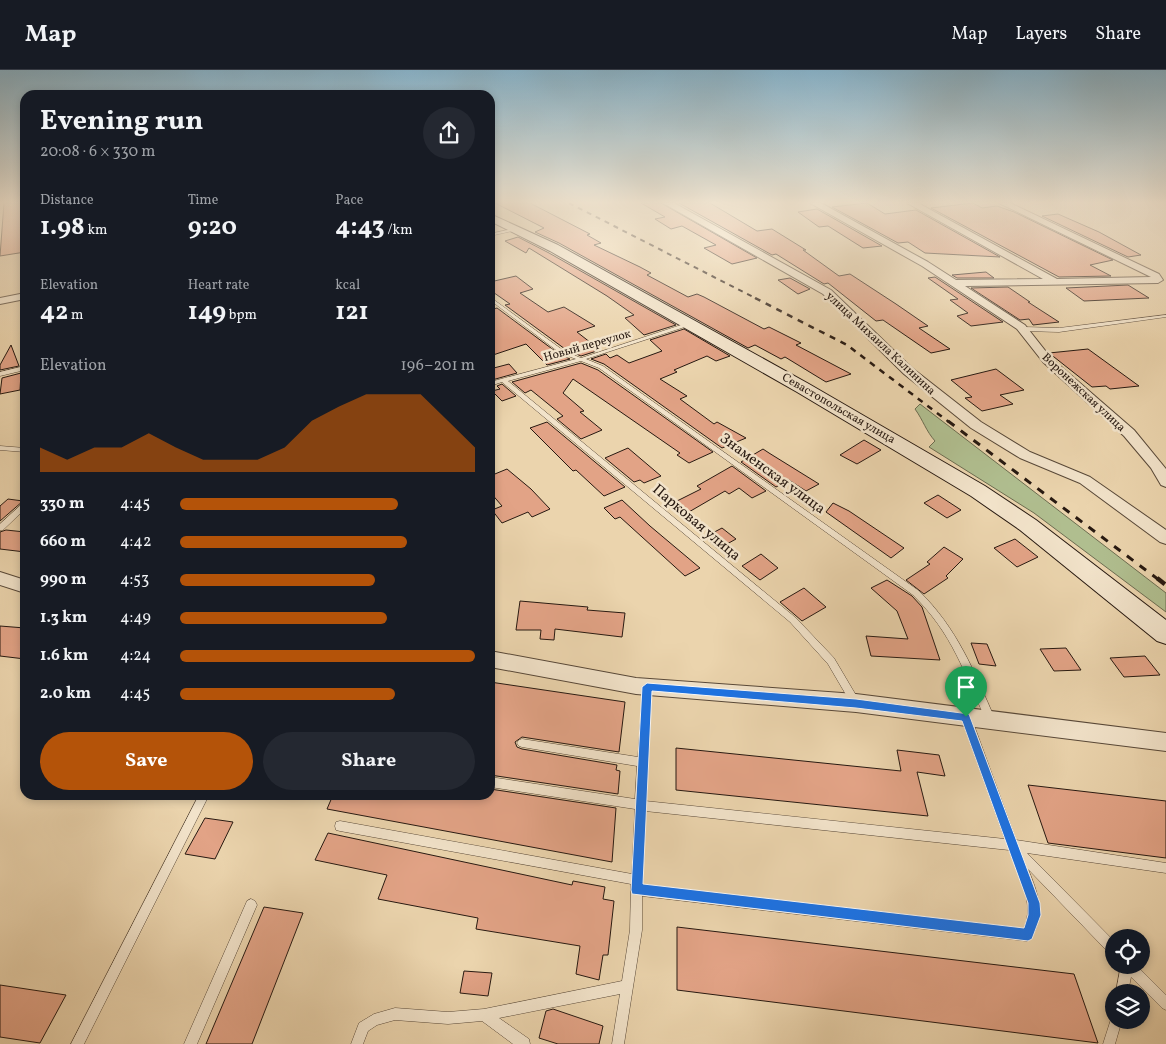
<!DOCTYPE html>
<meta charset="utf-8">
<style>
body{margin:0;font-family:Vollkorn,serif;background:#242831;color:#f1f3f6;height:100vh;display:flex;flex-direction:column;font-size:19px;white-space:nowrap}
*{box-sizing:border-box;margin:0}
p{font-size:16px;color:#9ea1a6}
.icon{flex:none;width:28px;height:28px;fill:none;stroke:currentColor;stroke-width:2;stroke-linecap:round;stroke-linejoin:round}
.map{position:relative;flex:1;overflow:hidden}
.panel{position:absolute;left:20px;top:20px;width:475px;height:710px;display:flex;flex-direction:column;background:#171b24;border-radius:15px;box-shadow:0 2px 8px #0003}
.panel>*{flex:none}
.fabs{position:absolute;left:1105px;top:859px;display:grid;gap:10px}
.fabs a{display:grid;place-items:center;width:45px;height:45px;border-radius:50%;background:#171b24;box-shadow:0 2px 8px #0003;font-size:25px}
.pin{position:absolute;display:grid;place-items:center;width:42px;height:42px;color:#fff;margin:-51px -21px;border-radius:50% 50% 50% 0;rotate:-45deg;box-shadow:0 0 5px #0007}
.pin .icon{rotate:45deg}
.round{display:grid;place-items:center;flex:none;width:52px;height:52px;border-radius:26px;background:#242831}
.summary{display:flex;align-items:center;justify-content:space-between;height:85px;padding:0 20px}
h1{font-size:28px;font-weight:700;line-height:38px}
.metrics{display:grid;grid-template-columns:repeat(3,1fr);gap:8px;height:85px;padding:5px 20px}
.metrics div{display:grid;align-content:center}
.metrics b{font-size:25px;font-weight:700}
.metrics small{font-size:14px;font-weight:400}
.metrics p{font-size:14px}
.chart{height:140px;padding:10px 20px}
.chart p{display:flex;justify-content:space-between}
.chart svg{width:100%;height:90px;margin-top:5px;fill:#b45309;opacity:.7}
.primary-button{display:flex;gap:10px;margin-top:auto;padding:10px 20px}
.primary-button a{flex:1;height:58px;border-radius:30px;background:#b45309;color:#fff;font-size:20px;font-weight:700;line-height:58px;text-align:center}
.primary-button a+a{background:#242831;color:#f1f3f6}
ul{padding:0 20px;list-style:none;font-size:16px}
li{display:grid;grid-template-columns:80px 60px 1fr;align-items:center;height:38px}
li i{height:12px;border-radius:6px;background:#b45309}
header{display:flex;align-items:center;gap:30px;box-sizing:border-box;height:70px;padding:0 25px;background:#171b24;border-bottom:1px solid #363941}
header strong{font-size:24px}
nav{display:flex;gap:28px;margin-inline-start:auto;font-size:18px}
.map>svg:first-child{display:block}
.green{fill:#b0be8f;stroke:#6c6c50}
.building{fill:#e2a386;stroke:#271911}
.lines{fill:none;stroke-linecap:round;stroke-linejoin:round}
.lane-casing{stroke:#584838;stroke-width:1}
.street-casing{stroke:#584838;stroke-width:2}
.secondary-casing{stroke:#271911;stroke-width:2}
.lane{fill:#f2e3ca;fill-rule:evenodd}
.street{fill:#f2e3ca;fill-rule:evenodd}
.secondary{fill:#f2e3ca;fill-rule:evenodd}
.rail-far3{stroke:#271911;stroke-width:2;stroke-dasharray:5 5;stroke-linecap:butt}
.rail-far2{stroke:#271911;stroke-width:2.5;stroke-dasharray:6 6;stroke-linecap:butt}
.rail-far1{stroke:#271911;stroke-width:3;stroke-dasharray:8 8;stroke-linecap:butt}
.rail{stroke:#271911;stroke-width:4.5;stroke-dasharray:10 10;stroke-linecap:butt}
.route{fill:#1a73e8;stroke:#fff;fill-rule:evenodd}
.labels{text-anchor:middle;stroke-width:5;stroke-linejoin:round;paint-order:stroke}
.far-street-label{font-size:12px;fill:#271911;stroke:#f2e3ca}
.street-label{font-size:15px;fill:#271911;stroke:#f2e3ca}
</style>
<header>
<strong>Map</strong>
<nav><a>Map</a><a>Layers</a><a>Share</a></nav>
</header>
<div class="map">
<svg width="1166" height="974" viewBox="0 0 1166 974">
<rect width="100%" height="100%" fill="#ebd4ad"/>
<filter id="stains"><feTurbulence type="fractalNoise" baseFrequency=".004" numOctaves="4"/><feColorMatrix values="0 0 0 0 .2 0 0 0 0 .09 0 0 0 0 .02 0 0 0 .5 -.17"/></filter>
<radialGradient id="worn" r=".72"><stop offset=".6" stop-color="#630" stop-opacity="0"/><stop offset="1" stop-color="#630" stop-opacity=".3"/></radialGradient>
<!-- green -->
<path class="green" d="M 920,334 L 1166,523 L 1166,542 L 1034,443 L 929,377 L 935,371 C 926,361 923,350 915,339 Z"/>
<!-- building -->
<path class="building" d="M 4,133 L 25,133 L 25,182 L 0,186 Z
M 495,133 L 530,133 L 590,164 L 587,165 L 601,173 L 594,175 L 640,197 L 651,203 L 647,205 L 688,227 L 697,224 L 704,227 L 764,259 L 769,257 L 801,273 L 796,275 L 851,304 L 826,312 L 785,287 L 781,289 L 755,275 L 748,278 L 559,173 L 535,162 L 544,158 Z
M 641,133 L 661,133 L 757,188 L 732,194 L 704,178 L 716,175 L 682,156 L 671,159 L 655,149 L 665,147 Z
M 679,133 L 710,133 L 757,161 L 772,159 L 806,180 L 803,180 L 839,206 L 850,204 L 896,234 L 928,256 L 919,258 L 950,279 L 931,283 L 883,250 L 876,251 L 828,213 L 824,214 L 776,184 L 772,185 Z
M 867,133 L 885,144 L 916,140 L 1000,187 L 925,183 L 908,172 L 898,173 L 832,137 Z
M 973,133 L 982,138 L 997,136 L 1014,142 L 1113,190 L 1090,195 L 1111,206 L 1059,207 L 931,138 Z
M 817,139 L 882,176 L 863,178 L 828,156 L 819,157 L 798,142 Z
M 1058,144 L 1099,162 L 1141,185 L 1128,187 L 1042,146 Z
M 518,167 L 549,183 L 676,255 L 644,265 L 625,248 L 634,245 L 607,226 L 529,178 L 526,183 L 505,171 Z
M 986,202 L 994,208 L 957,208 L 952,205 Z
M 516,206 L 533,219 L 520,223 L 548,242 L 564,237 L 595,256 L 577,262 L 600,280 L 581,286 L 565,279 L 505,235 L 510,234 L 490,220 L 490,212 Z
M 935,207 L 1003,252 L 971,256 L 957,246 L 968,243 L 950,230 L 958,229 L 928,208 Z
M 790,208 L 810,219 L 798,224 L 778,210 Z
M 1128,215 L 1149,228 L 1084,231 L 1066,218 Z
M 1008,217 L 1030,232 L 1028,232 L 1059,252 L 1033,255 L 1029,249 L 1020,250 L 971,218 Z
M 497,238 L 559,284 L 570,289 L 547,295 L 526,274 L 490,286 L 490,240 Z
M 684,259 L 730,286 L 716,291 L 707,286 L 674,300 L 677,302 L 660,309 L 687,326 L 680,329 L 714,354 L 717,352 L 746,368 L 722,378 L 604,294 L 591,289 L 606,284 L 610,288 L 617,285 L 629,293 L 662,281 L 650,270 Z
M 11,275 L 19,296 L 0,300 L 0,295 Z
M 1088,279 L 1139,316 L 1110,319 L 1106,316 L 1092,317 L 1049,283 Z
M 581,293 L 598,300 L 713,382 L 689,393 L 677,385 L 680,383 L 573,309 L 563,323 L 584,341 L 580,342 L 602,360 L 581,369 L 557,349 L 563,346 L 531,320 L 525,323 L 512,312 Z
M 509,294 L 517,303 L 492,310 L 490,308 L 490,299 Z
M 996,299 L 1024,320 L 1000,325 L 1013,334 L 982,341 L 965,328 L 972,327 L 951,310 Z
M 21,303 L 20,320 L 0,324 L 2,308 Z
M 502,314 L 516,326 L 502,331 L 492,321 L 500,319 L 497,316 Z
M 547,352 L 625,417 L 604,426 L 576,400 L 573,401 L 530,358 Z
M 864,370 L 881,380 L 857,394 L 840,385 Z
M 628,378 L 661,406 L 644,413 L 640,410 L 634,412 L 605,388 Z
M 763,379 L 769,383 L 819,414 L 806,421 L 789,410 L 776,417 L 741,392 Z
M 732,396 L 766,421 L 752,428 L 739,418 L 729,424 L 725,421 L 682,446 L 669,435 L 701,419 L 697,416 Z
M 507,399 L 531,419 L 550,439 L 532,447 L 528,442 L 502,453 L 492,440 L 502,436 L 490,422 L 490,406 Z
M 938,425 L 961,440 L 947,448 L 924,433 Z
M 8,429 L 23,431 L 0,451 L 0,436 Z
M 622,430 L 650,456 L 700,498 L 685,506 L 620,447 L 615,449 L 604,438 Z
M 833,433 L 849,441 L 904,478 L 891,488 L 826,442 Z
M 722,458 L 736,469 L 718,479 L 705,467 Z
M 6,460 L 25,462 L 25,482 L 0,479 L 0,462 Z
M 1015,469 L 1038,487 L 1017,497 L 994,478 Z
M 944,477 L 963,489 L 946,506 L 948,508 L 924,524 L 906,510 L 930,494 L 927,492 Z
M 761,484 L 778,498 L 760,510 L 742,496 Z
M 887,510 L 912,526 L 922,537 L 940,590 L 871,586 L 866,566 L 908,569 L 897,541 L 871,518 Z
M 804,518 L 826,537 L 802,551 L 780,532 Z
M 520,531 L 588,537 L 587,540 L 625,543 L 622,567 L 555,559 L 554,570 L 540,569 L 541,560 L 516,560 Z
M 0,556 L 25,558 L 25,589 L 0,586 Z
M 971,573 L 987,574 L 996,596 L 979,594 Z
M 1066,578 L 1081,600 L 1054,601 L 1040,579 Z
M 1145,586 L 1160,605 L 1124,607 L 1110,588 Z
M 490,612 L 625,632 L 619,682 L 522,667 L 515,672 L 517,677 L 522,679 L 617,695 L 616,700 L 620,701 L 618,724 L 490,705 Z
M 676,678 L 901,701 L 897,680 L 939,685 L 945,706 L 917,702 L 928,746 L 676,720 Z
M 1028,715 L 1166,731 L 1166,788 L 1048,773 Z
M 490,719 L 616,738 L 612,792 L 327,739 L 333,725 L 490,725 Z
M 205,748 L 233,752 L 215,789 L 185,784 Z
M 328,763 L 572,815 L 573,811 L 605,817 L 603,829 L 614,831 L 608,885 L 603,885 L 599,910 L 576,904 L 580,876 L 476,859 L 478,848 L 378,829 L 387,805 L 315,790 Z
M 264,837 L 303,843 L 252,974 L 206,974 Z
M 677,857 L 1074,904 L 1098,973 L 677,920 Z
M 464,901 L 492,903 L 488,926 L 460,923 Z
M 0,915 L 66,925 L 40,973 L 0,967 Z
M 553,939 L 603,956 L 599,974 L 558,974 L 539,968 L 546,941 Z"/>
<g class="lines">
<defs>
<path id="lane" d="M 516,158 L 518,159 L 517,160 L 490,166 L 490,164 Z
M 490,227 L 564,281 L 581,288 L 687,253 L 691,253 L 691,255 L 586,289 L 603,296 L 919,521 C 957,558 974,601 995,649 L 993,652 L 990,653 L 987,652 C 964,603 953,564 913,525 L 599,298 L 581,291 L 508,311 L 796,548 L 834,588 L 860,632 L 858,635 L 855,636 L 852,635 L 828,594 L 790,552 L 502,312 L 490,316 L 490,312 L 501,309 L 576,289 L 560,283 L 490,230 Z
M 1166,245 L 1166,247 L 1059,262 L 1024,261 L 1021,259 L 1024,257 L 1059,258 Z
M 25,296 L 25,300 L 0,306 L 0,302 Z
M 0,376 L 25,378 L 25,382 L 0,380 Z
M 23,433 L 25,433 L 25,439 L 3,460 L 0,460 L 0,454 Z
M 647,613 L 650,614 L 651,617 L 645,731 L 1005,769 L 961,647 L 963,644 L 966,643 L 969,644 L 971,647 L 1016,770 L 1166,793 L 1166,803 L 1027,783 L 1114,871 L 1114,886 L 1110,884 L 1028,799 C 1035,816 1043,836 1037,854 C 1036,859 1033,864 1031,869 L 1027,871 L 642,826 L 642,860 L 624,974 L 612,974 L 620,924 L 499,948 L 529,969 L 530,974 L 513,974 L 482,951 L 448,954 L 395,950 L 377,955 L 368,961 L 363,974 L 351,974 L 359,953 L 374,944 L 395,938 L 448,942 L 484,939 L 622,911 L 630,860 L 631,814 L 340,761 L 336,760 L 335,756 L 336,752 L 340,751 L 632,804 L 635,739 L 490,717 L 490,707 L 635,729 L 637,696 L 522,677 L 519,676 L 517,673 L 519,670 L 522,669 L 638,687 L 643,617 L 644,614 ZM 645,741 L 1009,780 C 1019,804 1035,833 1024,859 L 1021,859 L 642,815 Z
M 199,725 L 209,725 L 84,974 L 71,974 Z
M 251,829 L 255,831 L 257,835 L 197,974 L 184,974 L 247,831 Z
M 1121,895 L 1136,895 L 1166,925 L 1166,940 L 1162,938 L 1131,907 L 1128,922 L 1116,922 Z
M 1114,945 L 1114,950 L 1122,950 L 1115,974 L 1103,974 L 1112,946 Z"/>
<path id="street" d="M 663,133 L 674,133 L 831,220 L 912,298 L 981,352 L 1030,382 L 1090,407 L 1166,460 L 1166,474 L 1160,472 L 1080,413 L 1020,388 L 971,358 L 904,304 L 823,224 Z
M 810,133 L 821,133 L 928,192 L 956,210 L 1043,209 L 907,133 L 918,133 L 1057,209 L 1151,207 L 999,133 L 1010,133 L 1159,204 L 1163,210 L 1158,213 L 965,216 L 1025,255 L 1051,288 L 1134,360 L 1166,399 L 1166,417 L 1161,415 L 1151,398 L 1124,366 L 1043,292 L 1017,259 L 922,196 Z
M 25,223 L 25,229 L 0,234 L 0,228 Z
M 0,502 L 25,510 L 25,523 L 0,515 Z
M 490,581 L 636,608 L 856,624 L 1166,663 L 1166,681 L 856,642 L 636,624 L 490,597 Z"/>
<path id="secondary" d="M 490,144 L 558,175 L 809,314 L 985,416 L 1036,450 L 1166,550 L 1166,574 L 1157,571 L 1020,460 L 971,426 L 797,322 L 550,181 L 490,151 Z"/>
</defs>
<!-- lane casing -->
<use href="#lane" class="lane-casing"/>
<!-- street casing -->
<use href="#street" class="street-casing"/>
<!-- secondary casing -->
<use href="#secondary" class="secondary-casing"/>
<!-- lane -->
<use href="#lane" class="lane"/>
<!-- street -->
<use href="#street" class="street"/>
<!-- secondary -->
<use href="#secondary" class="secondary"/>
<!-- rail-far3 -->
<path class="rail-far3" d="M 569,133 L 757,229"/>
<!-- rail-far2 -->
<path class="rail-far2" d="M 755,228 L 847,275 L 949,352"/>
<!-- rail-far1 -->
<path class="rail-far1" d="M 948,351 L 1159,510"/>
<!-- rail -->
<path class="rail" d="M 1157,508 L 1166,515"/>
</g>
<!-- sky -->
<linearGradient id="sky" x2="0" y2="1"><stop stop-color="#88b6cf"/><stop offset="0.49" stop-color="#f6ecda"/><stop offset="1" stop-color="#f6ecda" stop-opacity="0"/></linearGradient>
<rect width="1166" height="270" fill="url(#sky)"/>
<!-- route -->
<path class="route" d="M 647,613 L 856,629 L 969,644 L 1040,833 L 1041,845 L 1032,869 L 1028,871 L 632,824 L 631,820 L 642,617 ZM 652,621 L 856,638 L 962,651 L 1028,833 L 1028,845 L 1024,858 L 643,814 Z"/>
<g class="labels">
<!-- far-street labels -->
<g class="far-street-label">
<text transform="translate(881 273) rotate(43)" y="4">улица Михаила Калинина</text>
<text transform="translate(587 275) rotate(-16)" y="4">Новый переулок</text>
<text transform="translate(1084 322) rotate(43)" y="4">Воронежская улица</text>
<text transform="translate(839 338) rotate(30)" y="4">Севастопольская улица</text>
</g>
<!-- street labels -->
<g class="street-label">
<text transform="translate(773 403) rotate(36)" y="5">Знаменская улица</text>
<text transform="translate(697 452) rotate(40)" y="5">Парковая улица</text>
</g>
</g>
<rect width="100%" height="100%" filter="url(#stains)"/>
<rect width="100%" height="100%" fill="url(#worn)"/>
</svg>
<div class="fabs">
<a><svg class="icon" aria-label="locate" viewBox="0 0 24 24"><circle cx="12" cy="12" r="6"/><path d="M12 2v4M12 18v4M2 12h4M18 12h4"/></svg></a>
<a><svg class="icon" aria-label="layers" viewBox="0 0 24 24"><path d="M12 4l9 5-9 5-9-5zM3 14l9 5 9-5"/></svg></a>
</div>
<div class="pin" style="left:966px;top:647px;background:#1e9e55"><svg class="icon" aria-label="arrive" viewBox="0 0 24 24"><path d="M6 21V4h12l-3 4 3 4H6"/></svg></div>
<section class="panel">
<div class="summary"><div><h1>Evening run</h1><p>20:08 · 6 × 330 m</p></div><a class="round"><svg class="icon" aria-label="share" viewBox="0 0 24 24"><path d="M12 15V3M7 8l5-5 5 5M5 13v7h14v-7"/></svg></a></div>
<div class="metrics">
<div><p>Distance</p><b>1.98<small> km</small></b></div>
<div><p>Time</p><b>9:20</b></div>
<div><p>Pace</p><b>4:43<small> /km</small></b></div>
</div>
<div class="metrics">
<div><p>Elevation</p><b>42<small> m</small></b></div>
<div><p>Heart rate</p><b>149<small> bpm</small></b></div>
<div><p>kcal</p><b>121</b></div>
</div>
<div class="chart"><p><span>Elevation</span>196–201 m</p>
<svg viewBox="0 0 160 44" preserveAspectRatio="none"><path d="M0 44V32L10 38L20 32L30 32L40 25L50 32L60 38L70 38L80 38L90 32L100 19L110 12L120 6L130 6L140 6L150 19L160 32V44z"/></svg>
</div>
<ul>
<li><b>330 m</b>4:45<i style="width:74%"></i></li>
<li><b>660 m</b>4:42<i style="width:77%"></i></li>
<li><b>990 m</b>4:53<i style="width:66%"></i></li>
<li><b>1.3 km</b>4:49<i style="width:70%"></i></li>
<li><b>1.6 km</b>4:24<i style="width:100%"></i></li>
<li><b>2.0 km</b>4:45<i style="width:73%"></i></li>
</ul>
<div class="primary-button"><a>Save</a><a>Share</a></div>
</section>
</div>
